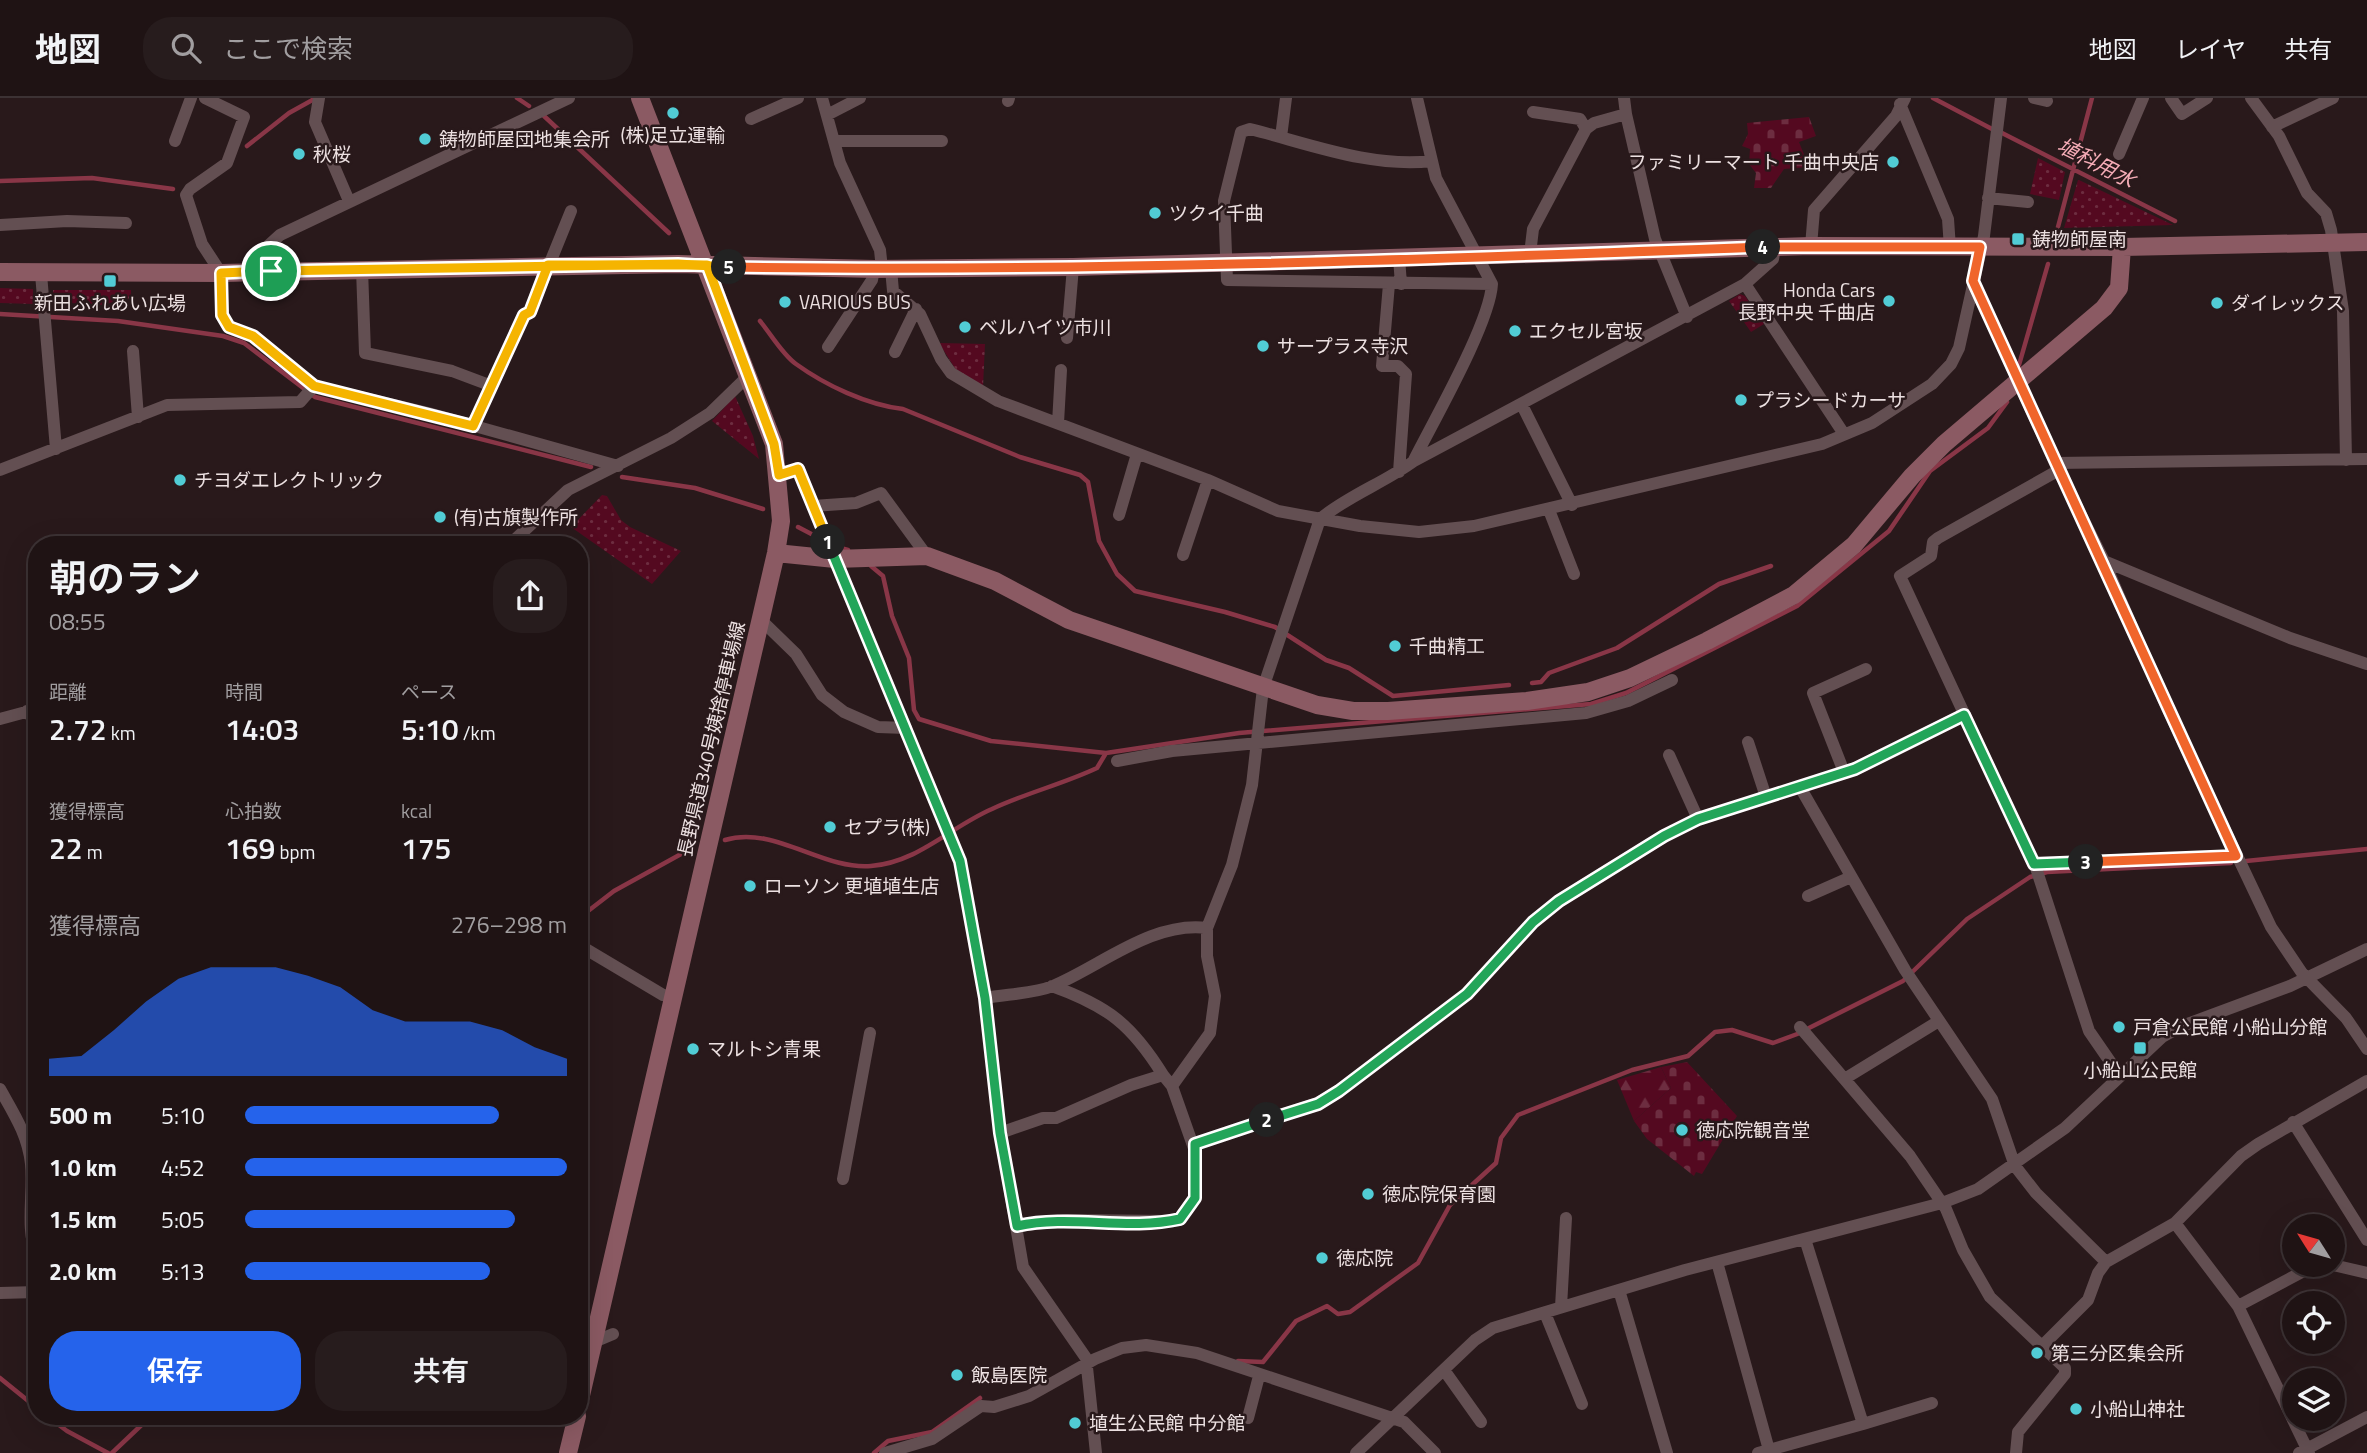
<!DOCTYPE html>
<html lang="ja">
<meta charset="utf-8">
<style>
body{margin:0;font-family:"Titillium Web","Noto Sans JP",sans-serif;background:#271c1d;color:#f1f3f6;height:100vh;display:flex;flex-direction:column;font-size:26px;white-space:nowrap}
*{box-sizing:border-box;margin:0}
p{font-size:23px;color:#a19ea0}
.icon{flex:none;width:38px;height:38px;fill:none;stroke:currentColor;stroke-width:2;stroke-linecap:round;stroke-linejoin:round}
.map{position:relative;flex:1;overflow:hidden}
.panel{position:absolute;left:28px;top:438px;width:560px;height:889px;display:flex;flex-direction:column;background:#1f1314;border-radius:28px;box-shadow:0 7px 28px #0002,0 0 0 2px #3c3234}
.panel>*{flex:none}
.needle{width:46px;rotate:307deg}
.controls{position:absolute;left:2282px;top:1116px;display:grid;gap:14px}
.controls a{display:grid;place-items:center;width:63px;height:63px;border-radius:50%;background:#1f1314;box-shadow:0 7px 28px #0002,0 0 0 2px #3c3234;font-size:35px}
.pin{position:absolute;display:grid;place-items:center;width:60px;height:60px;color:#fff;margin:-30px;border:4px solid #fff;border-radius:50%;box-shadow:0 2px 7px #0007}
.km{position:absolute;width:35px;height:35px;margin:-18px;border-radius:50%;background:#222;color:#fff;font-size:19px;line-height:35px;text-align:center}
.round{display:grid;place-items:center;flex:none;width:74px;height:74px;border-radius:28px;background:#271c1d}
.headline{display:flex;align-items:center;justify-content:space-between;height:119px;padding:0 21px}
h1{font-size:38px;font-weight:600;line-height:52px}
.stats{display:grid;grid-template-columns:repeat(3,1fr);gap:10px;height:119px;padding:7px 21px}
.stats div{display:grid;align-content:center}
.stats b{font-size:30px;font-weight:600}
.stats small{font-size:19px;font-weight:400}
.stats p{font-size:19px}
.chart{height:196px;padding:14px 21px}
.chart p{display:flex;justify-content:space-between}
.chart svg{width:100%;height:126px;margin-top:7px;fill:#2563eb;opacity:.7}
.action{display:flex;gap:14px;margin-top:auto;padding:14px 21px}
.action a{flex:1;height:80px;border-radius:28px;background:#2563eb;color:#fff;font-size:28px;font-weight:600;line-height:80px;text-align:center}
.action a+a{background:#271c1d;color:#f1f3f6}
ul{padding:0 21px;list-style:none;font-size:23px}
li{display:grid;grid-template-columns:112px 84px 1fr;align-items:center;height:52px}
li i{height:18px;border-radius:9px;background:#2563eb}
header{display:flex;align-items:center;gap:42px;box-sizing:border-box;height:98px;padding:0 35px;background:#1f1314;border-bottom:2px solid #3c3234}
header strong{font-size:33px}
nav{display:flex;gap:38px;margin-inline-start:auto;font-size:24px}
.search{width:490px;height:63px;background:#271c1d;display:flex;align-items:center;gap:18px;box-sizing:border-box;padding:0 24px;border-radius:28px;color:#a19ea0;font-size:26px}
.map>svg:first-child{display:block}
.grass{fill:url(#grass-dots)}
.forest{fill:url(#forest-firs)}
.cemetery{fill:url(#cemetery-stones)}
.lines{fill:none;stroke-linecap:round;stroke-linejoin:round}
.stream{stroke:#893647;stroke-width:4.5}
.street{stroke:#634f52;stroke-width:12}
.secondary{stroke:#8b5a63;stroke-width:18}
.split-1-casing{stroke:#fff;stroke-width:14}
.split-2-casing{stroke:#fff;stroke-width:14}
.split-3-casing{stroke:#fff;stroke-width:14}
.split-4-casing{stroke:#fff;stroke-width:14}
.split-5-casing{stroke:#fff;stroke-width:14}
.split-6-casing{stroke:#fff;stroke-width:14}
.split-1{stroke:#f5b400;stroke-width:9}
.split-2{stroke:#22a559;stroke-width:9}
.split-3{stroke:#22a559;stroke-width:9}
.split-4{stroke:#f0652b;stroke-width:9}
.split-5{stroke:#f0652b;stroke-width:9}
.split-6{stroke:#f5b400;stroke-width:9}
.poi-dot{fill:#51ccd5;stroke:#29191b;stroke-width:2.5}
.labels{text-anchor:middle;stroke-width:5;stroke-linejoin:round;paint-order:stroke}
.poi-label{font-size:19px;fill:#ece0e1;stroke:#29191b;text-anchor:start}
.street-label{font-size:19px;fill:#ece0e1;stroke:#29191b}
.water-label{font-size:21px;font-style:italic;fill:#f5acb6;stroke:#29191b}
</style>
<header>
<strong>地図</strong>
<div class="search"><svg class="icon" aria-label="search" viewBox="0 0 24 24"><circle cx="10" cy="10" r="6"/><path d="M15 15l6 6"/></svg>ここで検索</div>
<nav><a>地図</a><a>レイヤ</a><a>共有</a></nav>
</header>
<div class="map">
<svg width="2367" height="1355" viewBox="0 0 2367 1355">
<defs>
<pattern id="grass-dots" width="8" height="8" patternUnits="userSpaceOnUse" patternTransform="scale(1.75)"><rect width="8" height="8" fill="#540920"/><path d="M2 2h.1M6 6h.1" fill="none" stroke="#6d2d40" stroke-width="1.8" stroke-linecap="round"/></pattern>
<pattern id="forest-firs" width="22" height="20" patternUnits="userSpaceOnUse" patternTransform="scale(1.75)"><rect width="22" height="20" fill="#540920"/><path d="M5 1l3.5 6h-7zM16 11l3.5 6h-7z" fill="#6d2d40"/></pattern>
<pattern id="cemetery-stones" width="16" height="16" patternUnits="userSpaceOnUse" patternTransform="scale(1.75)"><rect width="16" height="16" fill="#540920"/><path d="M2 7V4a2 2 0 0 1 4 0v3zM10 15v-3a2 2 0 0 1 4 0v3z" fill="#6d2d40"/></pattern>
</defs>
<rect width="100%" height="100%" fill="#29191b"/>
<!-- grass -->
<path class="grass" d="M 2038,60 L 2065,74 L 2059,102 L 2030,96 Z
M 2078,82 L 2079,82 L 2173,127 L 2064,130 Z
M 0,190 L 33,191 L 33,206 L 0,205 Z
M 53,192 L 131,192 L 131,200 L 101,207 L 54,204 Z
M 1740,196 L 1745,198 L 1764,226 L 1751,234 L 1729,203 Z
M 939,245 L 985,246 L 983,289 L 956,272 Z
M 735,298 L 753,338 L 759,361 L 712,323 Z
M 602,397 L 607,398 L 621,422 L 630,429 L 681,453 L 652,486 L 571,429 Z"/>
<!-- forest -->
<path class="forest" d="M 1661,969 L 1671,990 L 1634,1023 L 1617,982 Z"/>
<!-- cemetery -->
<path class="cemetery" d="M 1809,19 L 1816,38 L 1799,44 L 1809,69 L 1784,71 L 1771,90 L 1754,90 L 1756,75 L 1749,66 L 1750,51 L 1742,48 L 1748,36 L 1747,25 Z
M 1687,964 L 1737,1018 L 1702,1076 L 1696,1074 L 1694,1078 L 1647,1041 L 1634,1023 L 1671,990 L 1661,969 Z"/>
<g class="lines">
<!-- stream -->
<path class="stream" d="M 517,0 L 529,8
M 1933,0 L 1992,31
M 544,18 L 669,135
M 2002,35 L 2175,123
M 247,48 L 289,15 L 316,0
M 0,83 L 92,80 L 173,91
M 2058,129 L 2092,0
M 0,216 L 118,223 L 223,238 L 244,245 L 315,299 L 591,369
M 760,223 C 771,236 782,256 796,266 C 825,287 867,307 903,311 L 1020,359 L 1080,377 L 1088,384 L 1099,443 L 1117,476 L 1135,493 L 1225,514 L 1275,529 L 1326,562 L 1349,570 L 1393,598 L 1509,587
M 2019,267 L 2048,166
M 622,379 L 695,390 L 763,411
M 798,429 L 819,440
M 837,449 L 848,452
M 871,468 L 883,478 L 892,518 L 909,560 L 914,612 L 919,621 L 991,643 L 1106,655 L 1239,635 L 1591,606 L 1626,595 L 1797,508 L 1889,433 L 1930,373 L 1988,330 L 2007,304
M 1532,585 L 1541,584 L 1549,575 L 1617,550 L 1719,486 L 1771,468
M 725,742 C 774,727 822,772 871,768 C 919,764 950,729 992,711 C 1026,695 1063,686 1097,670 L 1106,655
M 2246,763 L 2367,751
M 579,820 L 614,793 L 692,750
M 1809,930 L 1903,883 L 1967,821 L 2030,779 L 2047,774 L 2231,765
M 1238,1263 L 1263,1264 L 1296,1223 L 1327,1208 L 1338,1216 L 1350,1214 L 1418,1165 L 1450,1107 L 1496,1065 L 1501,1040 L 1518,1017 L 1632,972 L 1688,958 L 1715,934 L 1732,932 L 1773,945 L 1800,935
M 0,1280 L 37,1310
M 47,1318 L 67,1333 L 108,1355
M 112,1355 L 151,1318
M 874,1355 L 888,1343 L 932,1334 L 980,1300"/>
<!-- street -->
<path class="street" d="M 205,0 L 244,19 L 227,65 L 190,91 L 186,97 L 202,146 L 221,175 L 221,217 L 229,229 L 253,238 L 314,288 L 428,315 L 618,368
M 319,0 L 315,24 L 349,103
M 822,0 L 840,65 L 880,152 L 882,171
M 2034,0 L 2047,3
M 2171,0 L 2182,16 L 2207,0
M 2251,0 L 2279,38 L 2307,95 L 2326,115 L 2331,132 L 2343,213 L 2346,362
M 1008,3 L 1009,0
M 1900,6 L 1948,121 L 1950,150
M 1533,14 L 1580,21 L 1586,31
M 1626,16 L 1655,141 L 1687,219
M 827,17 L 860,0
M 751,21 L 798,0
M 2272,29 L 2333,0
M 1281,39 L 1286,0
M 175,43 L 191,0
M 834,43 L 942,43
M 2119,56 L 2143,0
M 1432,63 C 1370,70 1310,46 1250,31 L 1241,34 L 1224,103 L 1227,182 L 1492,186
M 1988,100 L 2028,104
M 0,127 L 67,123 L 126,125
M 1811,148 L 1814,112 L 1896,18 L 1905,0
M 1530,156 L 1533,131 L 1586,31 L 1594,25 L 1626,16 L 1624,0
M 1399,160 L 1401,186
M 362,171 L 365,255 L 452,273 L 492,288 L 473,328
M 891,171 L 893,193 L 920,216 L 941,261 L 951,275 L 998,303 L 1208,382 L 1278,413 L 1360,428 L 1419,434 L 1474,428 L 1822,346 L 1872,325 L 1932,286 L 1951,266 L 1959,250 L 1984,138 L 2001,0
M 271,173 L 269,147 L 280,137 L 569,0
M 41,176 L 56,351
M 1973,183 L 2055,365 L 2104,463 L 2167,610 L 2271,829 L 2302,875 L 2346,920 L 2367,951
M 1389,186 L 1382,268 L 1398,268 L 1406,276 L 1399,374
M 1745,186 L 1844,336
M 1067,240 L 1073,169
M 828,249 L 872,182 L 874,171
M 133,253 L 138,319
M 895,254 L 916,211
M 492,288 L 524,217 L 530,214 L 571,113
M 1522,307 L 1572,407
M 1058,325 L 1061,272
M 1414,362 C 1434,322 1490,225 1492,186 L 1436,80 L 1417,0
M 2055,365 L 2367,361
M 0,372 L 167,307 L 300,304 L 314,288
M 2059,372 L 1938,440 L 1933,444 L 1931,458 L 1900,478 L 2036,770 L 2089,933 L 2120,978
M 779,377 L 798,371 L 960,763 L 985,900 L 1000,1035 L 1023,1169 L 1086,1260 L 1096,1355
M 813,408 L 856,405 L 881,395 L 927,458
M 1549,412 L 1574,476
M 1119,417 L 1137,356
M 510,446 L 568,392 L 671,340 L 710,315 L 747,279
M 1183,457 L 1208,382
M 2104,463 L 2290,540 L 2367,566
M 760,521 L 796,556 L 822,597 L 844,614 L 878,629 L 906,630
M 27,613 L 37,627
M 0,621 L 37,611
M 1748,644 L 1766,699
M 1669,657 L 1698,721
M 1117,663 L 1172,653 L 1586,615 L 1628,603 L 1672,582
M 1844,674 L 1813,595 L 1866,571
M 1800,689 L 1905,872 L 1992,1001 L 2015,1068 L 2036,1095 L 2106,1164
M 2034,766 L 2236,758
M 1808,798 L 1851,779
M 579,847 L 663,897 L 674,899
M 1052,888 C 1108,908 1132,927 1163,977
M 985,900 C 1006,896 1033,896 1053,888 C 1101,868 1152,823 1207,830
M 1800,929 L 1910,1058 L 1946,1111 L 1963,1152 L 1990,1199 L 2065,1270 L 2065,1276 L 2018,1334 L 2016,1355
M 1846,980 L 1939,923
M 0,991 C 14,1016 28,1037 31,1066 C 34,1096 25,1130 37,1159
M 2293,1024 L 2367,1142
M 1000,1035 L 1043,1020 L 1056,1020 L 1131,987 L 1163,977 L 1172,988
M 1195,1046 L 1318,1005 L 1339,993 L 1467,896 L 1533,824 L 1559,803 L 1664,738 L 1698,721 L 1855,671 L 1964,617
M 843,1081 L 870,935
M 2175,1125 L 2238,1208 L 2309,1355
M 1017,1128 L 1068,1122 L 1168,1123 L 1179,1121 L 1195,1100 L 1196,1056 L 1172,988 L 1210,935 L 1215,898 L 1207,858 L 1207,830 L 1232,767 L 1252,687 L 1263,590 L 1320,421 C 1349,397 1384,385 1414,363 L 1745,186 L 1773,161 L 1775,149
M 1717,1164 L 1769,1352
M 2333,1167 L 2367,1175
M 1619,1192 L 1667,1355
M 0,1195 L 37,1194
M 2238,1208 L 2302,1174 L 2331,1167
M 1561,1209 L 1566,1120
M 1545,1215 L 1582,1306
M 594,1244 L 613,1236
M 2043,1247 L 2088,1202 L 2098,1175 L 2106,1164 L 2175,1125 L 2241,1058 L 2258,1046 L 2367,983
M 1444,1272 L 1481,1324
M 1248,1320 L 1259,1278
M 1863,1326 L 1932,1305
M 885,1355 L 932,1341 L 981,1308 L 994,1309 L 1029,1298 L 1095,1261 L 1122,1250 L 1146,1247 L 1197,1255 L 1404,1324 L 1435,1355
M 1356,1355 L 1475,1242 L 1493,1230 L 1685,1172 L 1942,1105 L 1978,1091 L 2065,1030 L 2162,939 L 2182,928 L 2290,888 L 2367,851
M 1758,1355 L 1863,1326 L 1805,1141
M 2299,1355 L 2367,1319"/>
<!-- secondary -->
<path class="secondary" d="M 0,174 L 221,175 L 678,166 L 874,171 L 1073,169 L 1811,148 L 2122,149 L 2367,144
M 776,455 L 835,461 L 927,458 L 995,483 L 1069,522 L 1317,607 L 1353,613 L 1388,613 L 1527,603 L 1588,594 L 1630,580 L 1707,543 L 1794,497 L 1854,447 L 1912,378 L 1944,346 L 2104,210 L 2119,190 L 2122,149
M 579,1306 L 776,455 L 781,423 L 774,346 L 640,0
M 568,1355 L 577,1318"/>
</g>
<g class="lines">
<defs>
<path id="split-1" d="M 271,173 L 221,175 L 222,217 L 229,229 L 253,238 L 314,288 L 473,328 L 524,217 L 530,214 L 548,167 L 707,167 L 774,346 L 779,377 L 798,371 L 828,444"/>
<path id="split-2" d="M 828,444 L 960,763 L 985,900 L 1000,1035 L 1017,1128 C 1071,1116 1126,1133 1180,1121 L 1195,1100 L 1195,1046 L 1267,1022"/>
<path id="split-3" d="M 1267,1022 L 1318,1006 L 1339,993 L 1467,896 L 1533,824 L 1559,803 L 1664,738 L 1698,721 L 1855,671 L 1964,617 L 2034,766 L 2086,764"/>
<path id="split-4" d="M 1763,149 L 1980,149 L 1973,183 L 2236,758 L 2086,764"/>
<path id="split-5" d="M 729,169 C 1074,174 1419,162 1763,149"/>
<path id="split-6" d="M 271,173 L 678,166 L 729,169"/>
</defs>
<!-- split-1 casing -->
<use href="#split-1" class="split-1-casing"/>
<!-- split-2 casing -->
<use href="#split-2" class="split-2-casing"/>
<!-- split-3 casing -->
<use href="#split-3" class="split-3-casing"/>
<!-- split-4 casing -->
<use href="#split-4" class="split-4-casing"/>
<!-- split-5 casing -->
<use href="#split-5" class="split-5-casing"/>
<!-- split-6 casing -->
<use href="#split-6" class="split-6-casing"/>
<!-- split-1 -->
<use href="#split-1" class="split-1"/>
<!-- split-2 -->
<use href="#split-2" class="split-2"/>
<!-- split-3 -->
<use href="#split-3" class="split-3"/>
<!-- split-4 -->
<use href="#split-4" class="split-4"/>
<!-- split-5 -->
<use href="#split-5" class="split-5"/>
<!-- split-6 -->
<use href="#split-6" class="split-6"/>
</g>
<!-- markers -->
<g class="poi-dot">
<circle cx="673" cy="15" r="7"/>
<circle cx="425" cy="41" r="7"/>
<circle cx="299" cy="56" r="7"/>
<circle cx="1893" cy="64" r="7"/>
<circle cx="1155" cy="115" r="7"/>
<rect x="2011" y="134" width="14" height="14" rx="3.5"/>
<rect x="103" y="176" width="14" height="14" rx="3.5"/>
<circle cx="1889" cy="203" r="7"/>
<circle cx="785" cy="204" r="7"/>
<circle cx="2217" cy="205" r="7"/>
<circle cx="965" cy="229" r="7"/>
<circle cx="1515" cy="233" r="7"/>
<circle cx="1263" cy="248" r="7"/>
<circle cx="1741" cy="302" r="7"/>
<circle cx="180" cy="382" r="7"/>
<circle cx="440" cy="419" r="7"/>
<circle cx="1395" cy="548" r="7"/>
<circle cx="830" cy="729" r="7"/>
<circle cx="750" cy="788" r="7"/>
<circle cx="2119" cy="929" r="7"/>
<rect x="2133" y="943" width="14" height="14" rx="3.5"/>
<circle cx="693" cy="951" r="7"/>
<circle cx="1682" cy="1032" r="7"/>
<circle cx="1368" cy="1096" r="7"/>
<circle cx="1322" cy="1160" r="7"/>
<circle cx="2037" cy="1255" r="7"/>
<circle cx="957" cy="1277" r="7"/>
<circle cx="2076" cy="1311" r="7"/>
<circle cx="1075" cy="1325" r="7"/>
</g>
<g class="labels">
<!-- poi labels -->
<g class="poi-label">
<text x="673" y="44" text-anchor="middle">(株)足立運輸</text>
<text x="439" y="48">鋳物師屋団地集会所</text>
<text x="313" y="63">秋桜</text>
<text x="1879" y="71" text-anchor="end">ファミリーマート 千曲中央店</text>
<text x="1169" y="122">ツクイ千曲</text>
<text x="2032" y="148">鋳物師屋南</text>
<text x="1875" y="199" text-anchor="end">Honda Cars<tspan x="1875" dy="22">長野中央 千曲店</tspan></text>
<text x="799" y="211">VARIOUS BUS</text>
<text x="110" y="212" text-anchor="middle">新田ふれあい広場</text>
<text x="2231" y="212">ダイレックス</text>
<text x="979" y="236">ベルハイツ市川</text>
<text x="1529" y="240">エクセル宮坂</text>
<text x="1277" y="255">サープラス寺沢</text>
<text x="1755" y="309">プラシードカーサ</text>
<text x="194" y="389">チヨダエレクトリック</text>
<text x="454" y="426">(有)古旗製作所</text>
<text x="1409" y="555">千曲精工</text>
<text x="844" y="736">セプラ(株)</text>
<text x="764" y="795">ローソン 更埴埴生店</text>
<text x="2133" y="936">戸倉公民館 小船山分館</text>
<text x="707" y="958">マルトシ青果</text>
<text x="2140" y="979" text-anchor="middle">小船山公民館</text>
<text x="1696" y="1039">徳応院観音堂</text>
<text x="1382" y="1103">徳応院保育園</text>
<text x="1336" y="1167">徳応院</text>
<text x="2051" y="1262">第三分区集会所</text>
<text x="971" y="1284">飯島医院</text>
<text x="2090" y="1318">小船山神社</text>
<text x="1089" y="1332">埴生公民館 中分館</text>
</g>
<!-- street labels -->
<g class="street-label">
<text transform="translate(711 641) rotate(-77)" y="7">長野県道340号姨捨停車場線</text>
</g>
<!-- water labels -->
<g class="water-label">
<text transform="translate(2096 65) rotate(27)" y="7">埴科用水</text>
</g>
</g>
</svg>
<div class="controls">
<a><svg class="needle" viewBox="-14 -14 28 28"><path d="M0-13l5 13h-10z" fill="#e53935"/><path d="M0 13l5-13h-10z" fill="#a19ea0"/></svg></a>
<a><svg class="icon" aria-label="locate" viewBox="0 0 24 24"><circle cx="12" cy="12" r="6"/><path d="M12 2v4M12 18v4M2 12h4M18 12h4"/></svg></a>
<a><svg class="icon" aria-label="layers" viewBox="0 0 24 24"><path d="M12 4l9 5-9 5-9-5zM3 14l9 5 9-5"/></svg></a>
</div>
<div class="pin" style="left:271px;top:173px;background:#1e9e55"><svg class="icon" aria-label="arrive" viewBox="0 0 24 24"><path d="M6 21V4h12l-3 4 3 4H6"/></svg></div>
<b class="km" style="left:828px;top:444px">1</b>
<b class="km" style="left:1267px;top:1022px">2</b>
<b class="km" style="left:2086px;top:764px">3</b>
<b class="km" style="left:1763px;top:149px">4</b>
<b class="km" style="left:729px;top:169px">5</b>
<section class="panel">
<div class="headline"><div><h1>朝のラン</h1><p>08:55</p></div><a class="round"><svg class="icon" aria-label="share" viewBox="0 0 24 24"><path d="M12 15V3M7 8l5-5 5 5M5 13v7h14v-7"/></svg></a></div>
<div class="stats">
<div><p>距離</p><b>2.72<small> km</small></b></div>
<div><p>時間</p><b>14:03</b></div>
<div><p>ペース</p><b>5:10<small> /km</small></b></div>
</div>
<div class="stats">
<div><p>獲得標高</p><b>22<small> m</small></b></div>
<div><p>心拍数</p><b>169<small> bpm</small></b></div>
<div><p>kcal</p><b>175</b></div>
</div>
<div class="chart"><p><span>獲得標高</span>276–298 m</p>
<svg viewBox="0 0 160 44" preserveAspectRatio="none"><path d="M0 44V38L10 37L20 28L30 18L40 10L50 6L60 6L70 6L80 9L90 13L100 21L110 25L120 25L130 25L140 28L150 34L160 38V44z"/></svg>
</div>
<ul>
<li><b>500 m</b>5:10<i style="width:79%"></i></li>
<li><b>1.0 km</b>4:52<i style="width:100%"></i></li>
<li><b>1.5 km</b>5:05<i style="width:84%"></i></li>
<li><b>2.0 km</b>5:13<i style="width:76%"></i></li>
</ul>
<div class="action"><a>保存</a><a>共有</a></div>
</section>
</div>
